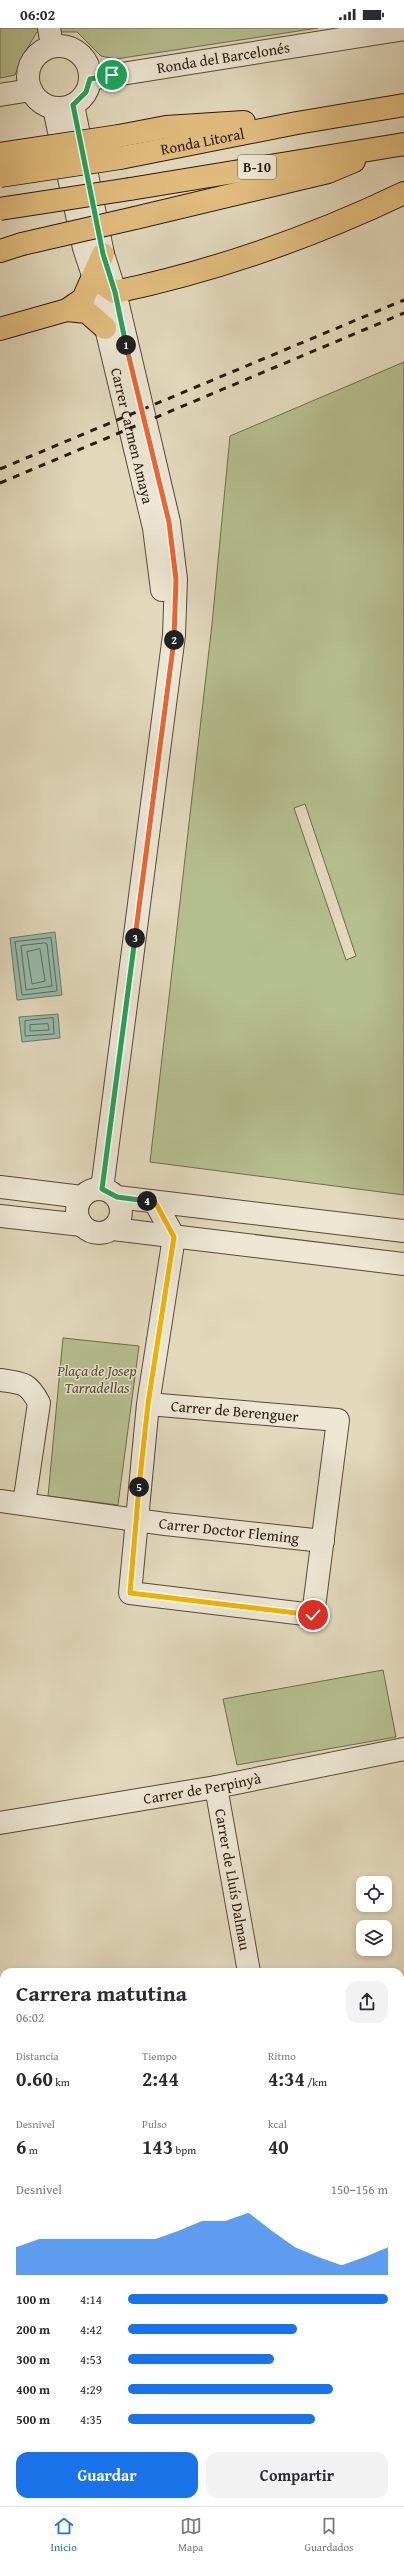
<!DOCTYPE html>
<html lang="es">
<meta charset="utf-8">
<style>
body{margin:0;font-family:"Gentium Book Plus",serif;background:#f2f2f3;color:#2b2b33;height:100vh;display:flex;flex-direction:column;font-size:15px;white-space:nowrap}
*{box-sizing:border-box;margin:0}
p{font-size:13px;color:#7c7c81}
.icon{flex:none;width:22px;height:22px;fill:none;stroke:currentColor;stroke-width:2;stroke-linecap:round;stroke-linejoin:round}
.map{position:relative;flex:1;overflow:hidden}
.sheet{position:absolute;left:0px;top:1940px;width:404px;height:538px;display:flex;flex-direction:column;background:#fff;border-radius:12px 12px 0 0;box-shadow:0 2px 6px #0003}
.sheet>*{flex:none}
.tools{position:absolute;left:356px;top:1848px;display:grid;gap:8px}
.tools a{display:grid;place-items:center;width:36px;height:36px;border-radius:8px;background:#fff;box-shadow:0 2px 6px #0003;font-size:20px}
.pin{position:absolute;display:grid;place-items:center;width:34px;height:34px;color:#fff;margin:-17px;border:2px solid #fff;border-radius:50%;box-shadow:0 1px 4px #0007}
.km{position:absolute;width:20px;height:20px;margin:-10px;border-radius:50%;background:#222;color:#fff;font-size:11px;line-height:20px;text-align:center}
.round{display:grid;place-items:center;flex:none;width:42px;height:42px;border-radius:12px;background:#f2f2f3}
.overview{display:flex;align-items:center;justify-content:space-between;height:68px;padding:0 16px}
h1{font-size:22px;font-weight:800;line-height:30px}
.metrics{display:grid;grid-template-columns:repeat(3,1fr);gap:6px;height:68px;padding:4px 16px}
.metrics div{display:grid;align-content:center}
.metrics b{font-size:20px;font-weight:800}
.metrics small{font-size:11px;font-weight:400}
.metrics p{font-size:11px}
.chart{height:112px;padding:8px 16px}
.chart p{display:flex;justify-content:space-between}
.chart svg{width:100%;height:72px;margin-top:4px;fill:#1a73e8;opacity:.7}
.button{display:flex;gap:8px;margin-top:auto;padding:8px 16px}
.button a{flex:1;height:46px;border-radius:12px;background:#1a73e8;color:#fff;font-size:16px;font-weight:800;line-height:46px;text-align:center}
.button a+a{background:#f2f2f3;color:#2b2b33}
ul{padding:0 16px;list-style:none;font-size:13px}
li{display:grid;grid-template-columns:64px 48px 1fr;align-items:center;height:30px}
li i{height:10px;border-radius:5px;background:#1a73e8}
.status{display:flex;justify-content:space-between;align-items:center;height:28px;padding:0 20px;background:#fff;direction:ltr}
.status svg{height:11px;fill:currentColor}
.tab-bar{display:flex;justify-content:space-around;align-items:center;height:56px;border-top:1px solid #e1e1e2;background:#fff;font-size:11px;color:#7c7c81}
.tab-bar a{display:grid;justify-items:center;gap:2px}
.tab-bar .selected{color:#1a73e8}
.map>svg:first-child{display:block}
.green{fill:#b5be8f;stroke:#706b4c;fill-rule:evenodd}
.water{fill:#96bbab;stroke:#6b7a6b}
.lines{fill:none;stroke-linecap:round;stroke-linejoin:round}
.shore{stroke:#606a5a;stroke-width:1}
.minor-casing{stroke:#584836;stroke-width:24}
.tertiary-casing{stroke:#584836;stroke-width:24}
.trunk-casing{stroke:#2a180a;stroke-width:24}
.minor{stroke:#ece6d3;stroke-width:22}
.tertiary{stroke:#ece6d3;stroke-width:22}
.trunk{stroke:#e1bc7e;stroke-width:22}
.tram{stroke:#2a180a;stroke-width:1}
.rail{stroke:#2a180a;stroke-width:3;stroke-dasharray:7 7;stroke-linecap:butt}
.trunk-bridge-casing{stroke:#2a180a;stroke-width:24;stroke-linecap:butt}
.trunk-bridge{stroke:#e1bc7e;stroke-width:22}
.split-1-casing{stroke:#fff;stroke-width:8}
.split-2-casing{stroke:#fff;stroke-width:8}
.split-3-casing{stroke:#fff;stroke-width:8}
.split-4-casing{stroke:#fff;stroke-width:8}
.split-5-casing{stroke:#fff;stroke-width:8}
.split-6-casing{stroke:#fff;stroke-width:8}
.split-1{stroke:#22a559;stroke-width:5}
.split-2{stroke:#f0652b;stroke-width:5}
.split-3{stroke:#f0652b;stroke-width:5}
.split-4{stroke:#22a559;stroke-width:5}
.split-5{stroke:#f5b400;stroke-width:5}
.split-6{stroke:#f5b400;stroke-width:5}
.labels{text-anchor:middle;stroke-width:3;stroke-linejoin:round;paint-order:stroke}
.shield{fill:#ece6d3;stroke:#645646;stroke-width:1}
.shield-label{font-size:14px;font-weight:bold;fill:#2a180a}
.street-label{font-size:15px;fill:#2a180a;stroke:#ece6d3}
.park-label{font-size:15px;font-style:italic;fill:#544a32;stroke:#ece6d3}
</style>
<div class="status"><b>06:02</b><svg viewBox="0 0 49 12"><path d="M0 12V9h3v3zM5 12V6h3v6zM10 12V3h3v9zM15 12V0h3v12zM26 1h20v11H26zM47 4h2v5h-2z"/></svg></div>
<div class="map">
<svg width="404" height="2478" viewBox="0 0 404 2478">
<rect width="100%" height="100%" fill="#e2d8bc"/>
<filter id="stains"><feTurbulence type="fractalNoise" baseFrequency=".005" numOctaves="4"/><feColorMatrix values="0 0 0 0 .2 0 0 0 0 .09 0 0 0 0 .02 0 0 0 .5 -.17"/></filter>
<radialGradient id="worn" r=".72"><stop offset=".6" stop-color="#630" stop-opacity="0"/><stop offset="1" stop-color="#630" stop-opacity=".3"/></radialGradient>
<!-- green -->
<path class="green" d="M 0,0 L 318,0 L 116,31 L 101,28 L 77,4 L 37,4 L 22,29 L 15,47 L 0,50 Z
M 404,334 L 404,1167 L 150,1134 L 212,596 L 230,408 ZM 305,776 L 356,928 L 346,932 L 294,780 Z
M 63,1310 L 139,1318 L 118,1477 L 48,1468 Z
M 383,1642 L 396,1709 L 237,1737 L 223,1671 Z
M 133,2474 L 260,2474 L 237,2478 L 111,2478 Z"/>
<!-- water -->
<path class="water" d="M 55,904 L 62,967 L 17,972 L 10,910 Z
M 58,986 L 60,1010 L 22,1014 L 19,989 Z"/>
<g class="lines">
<!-- shore -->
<path class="shore" d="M 51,910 L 57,963 L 22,967 L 15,914 Z
M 45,915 L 47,916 L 52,958 L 26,962 L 21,918 Z
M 40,921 L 45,953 L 32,956 L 27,924 Z
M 53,990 L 54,1006 L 25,1008 L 25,993 Z
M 48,996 L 49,1002 L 30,1003 L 30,997 Z"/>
<defs>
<g id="minor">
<path d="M 49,0 L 52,18"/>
<path d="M 0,1159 L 82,1169"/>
<path d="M 0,1188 L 82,1197"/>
<path d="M 0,1352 C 22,1355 28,1354 39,1375 L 24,1476"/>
<path id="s1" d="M 148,1376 L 338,1392 L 313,1587 L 130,1565 L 148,1376 L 174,1209 L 155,1174"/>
<path id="s2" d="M 0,1473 L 165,1496 L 323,1513"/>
<path id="s3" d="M 216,1759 L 249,1944"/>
<path id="s4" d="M 0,1795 L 216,1759 L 404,1721"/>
<path d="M 400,2419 L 404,2419"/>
<path d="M 400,2457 L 404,2457"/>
<path d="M 34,2478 L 59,2474"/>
<path d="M 278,2478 L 300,2474"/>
</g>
<g id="tertiary">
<circle cx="59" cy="49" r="31"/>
<path id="s5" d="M 90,51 L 404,1"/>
<path d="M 0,67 L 31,62"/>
<path d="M 73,77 L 103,226 L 115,264 L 169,494 L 176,551 L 174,607 L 102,1161"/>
<path id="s6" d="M 54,80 L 84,220 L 94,250 L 154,500 L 162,562"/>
<circle cx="99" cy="1183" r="22"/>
<path d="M 117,1169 L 404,1203"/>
<path d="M 113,1201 L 404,1236"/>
</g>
<g id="trunk">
<path d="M 119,108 L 166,99 L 244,94"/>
<path id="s7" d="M 120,130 L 297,95 L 404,77"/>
<path d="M 130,161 L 404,116"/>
<path d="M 135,190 L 328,144 L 354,133"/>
<path d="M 0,223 L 22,216"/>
<path d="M 94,250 L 115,264 C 215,243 312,209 404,165"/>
<path d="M 67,282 L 87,284 L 105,300"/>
<path d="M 0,301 L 67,282 L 83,271 L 103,226"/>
</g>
</defs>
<!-- minor casing -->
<use href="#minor" class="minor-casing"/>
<!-- tertiary casing -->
<use href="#tertiary" class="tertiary-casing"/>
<!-- trunk casing -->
<use href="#trunk" class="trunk-casing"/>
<!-- minor -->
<use href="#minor" class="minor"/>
<!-- tertiary -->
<use href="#tertiary" class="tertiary"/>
<!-- trunk -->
<use href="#trunk" class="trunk"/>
<!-- tram -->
<path class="tram" d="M 400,2432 L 404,2432
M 400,2444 L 404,2443
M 144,2478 L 166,2474
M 205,2478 L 227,2474"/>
<!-- rail -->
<path class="rail" d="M 0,441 L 404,272
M 0,455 L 404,285"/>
<defs>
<path id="trunk-bridge" d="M 0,126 L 119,108
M 0,148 L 120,130
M 0,181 L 130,161
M 22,216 L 135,190"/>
</defs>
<!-- trunk-bridge casing -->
<use href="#trunk-bridge" class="trunk-bridge-casing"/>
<!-- trunk-bridge -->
<use href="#trunk-bridge" class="trunk-bridge"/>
</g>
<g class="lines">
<defs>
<path id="split-1" d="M 112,47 L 90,51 L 86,64 L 73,77 L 103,226 L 115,264 L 126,317"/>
<path id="split-2" d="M 126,317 L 169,494 L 176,551 L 174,612"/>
<path id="split-3" d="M 135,910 L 174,612"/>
<path id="split-4" d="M 135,910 L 102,1161 L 117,1169 L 147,1173"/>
<path id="split-5" d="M 139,1459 L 148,1376 L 174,1209 L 155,1174 L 147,1173"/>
<path id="split-6" d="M 139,1459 L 130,1565 L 313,1587"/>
</defs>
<!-- split-1 casing -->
<use href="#split-1" class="split-1-casing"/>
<!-- split-2 casing -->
<use href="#split-2" class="split-2-casing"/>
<!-- split-3 casing -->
<use href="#split-3" class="split-3-casing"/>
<!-- split-4 casing -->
<use href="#split-4" class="split-4-casing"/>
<!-- split-5 casing -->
<use href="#split-5" class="split-5-casing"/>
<!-- split-6 casing -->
<use href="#split-6" class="split-6-casing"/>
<!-- split-1 -->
<use href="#split-1" class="split-1"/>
<!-- split-2 -->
<use href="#split-2" class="split-2"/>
<!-- split-3 -->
<use href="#split-3" class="split-3"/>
<!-- split-4 -->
<use href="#split-4" class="split-4"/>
<!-- split-5 -->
<use href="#split-5" class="split-5"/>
<!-- split-6 -->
<use href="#split-6" class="split-6"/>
</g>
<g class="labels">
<!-- shield labels -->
<rect class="shield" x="238" y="127" width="38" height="24" rx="3"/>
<g class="shield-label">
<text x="257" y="144">B-10</text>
</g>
<!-- street labels -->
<g class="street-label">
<text dy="5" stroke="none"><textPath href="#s5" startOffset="135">Ronda del Barcelonés</textPath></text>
<text dy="5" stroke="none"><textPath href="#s7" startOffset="84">Ronda Litoral</textPath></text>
<text dy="5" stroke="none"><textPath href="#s6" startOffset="337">Carrer Carmen Amaya</textPath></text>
<text dy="5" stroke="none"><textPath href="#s1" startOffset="87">Carrer de Berenguer</textPath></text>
<text dy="5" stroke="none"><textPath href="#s2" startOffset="231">Carrer Doctor Fleming</textPath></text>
<text dy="5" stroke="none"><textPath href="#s4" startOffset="205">Carrer de Perpinyà</textPath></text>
<text dy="5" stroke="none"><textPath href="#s3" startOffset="94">Carrer de Lluís Dalmau</textPath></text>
</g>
<!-- park labels -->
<g class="park-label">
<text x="97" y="1348">Plaça de Josep<tspan x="97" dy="17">Tarradellas</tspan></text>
</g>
</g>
<rect width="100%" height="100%" filter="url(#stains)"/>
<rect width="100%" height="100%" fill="url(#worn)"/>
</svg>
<div class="tools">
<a><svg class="icon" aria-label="locate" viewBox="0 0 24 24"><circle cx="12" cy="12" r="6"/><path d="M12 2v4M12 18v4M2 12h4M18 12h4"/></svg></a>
<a><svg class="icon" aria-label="layers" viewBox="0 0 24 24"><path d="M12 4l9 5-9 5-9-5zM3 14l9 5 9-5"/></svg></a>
</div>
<div class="pin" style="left:112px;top:47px;background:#1e9e55"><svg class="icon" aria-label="arrive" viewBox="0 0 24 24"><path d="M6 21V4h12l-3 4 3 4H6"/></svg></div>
<div class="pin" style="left:313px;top:1587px;background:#d93025"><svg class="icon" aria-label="check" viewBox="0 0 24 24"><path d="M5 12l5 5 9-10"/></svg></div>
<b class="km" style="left:126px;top:317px">1</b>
<b class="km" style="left:174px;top:612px">2</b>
<b class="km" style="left:135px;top:910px">3</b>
<b class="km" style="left:147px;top:1173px">4</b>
<b class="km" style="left:139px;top:1459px">5</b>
<section class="sheet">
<div class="overview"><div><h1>Carrera matutina</h1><p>06:02</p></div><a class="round"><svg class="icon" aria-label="share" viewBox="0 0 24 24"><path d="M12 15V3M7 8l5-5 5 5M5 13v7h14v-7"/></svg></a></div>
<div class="metrics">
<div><p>Distancia</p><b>0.60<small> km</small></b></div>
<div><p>Tiempo</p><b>2:44</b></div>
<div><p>Ritmo</p><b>4:34<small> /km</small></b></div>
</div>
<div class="metrics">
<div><p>Desnivel</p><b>6<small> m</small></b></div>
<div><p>Pulso</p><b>143<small> bpm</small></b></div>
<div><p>kcal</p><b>40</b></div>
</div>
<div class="chart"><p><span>Desnivel</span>150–156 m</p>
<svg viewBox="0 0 160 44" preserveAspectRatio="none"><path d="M0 44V27L10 22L20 22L30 22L40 22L50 22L60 22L70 17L80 11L90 11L100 6L110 17L120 27L130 33L140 38L150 33L160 27V44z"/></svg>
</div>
<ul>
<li><b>100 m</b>4:14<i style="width:100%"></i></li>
<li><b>200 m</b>4:42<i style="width:65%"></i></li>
<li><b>300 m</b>4:53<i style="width:56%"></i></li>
<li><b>400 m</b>4:29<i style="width:79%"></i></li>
<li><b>500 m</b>4:35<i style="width:72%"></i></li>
</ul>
<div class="button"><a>Guardar</a><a>Compartir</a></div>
</section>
</div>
<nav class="tab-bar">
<a class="selected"><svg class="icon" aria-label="home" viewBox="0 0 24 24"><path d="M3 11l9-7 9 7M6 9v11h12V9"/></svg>Inicio</a>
<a><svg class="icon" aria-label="map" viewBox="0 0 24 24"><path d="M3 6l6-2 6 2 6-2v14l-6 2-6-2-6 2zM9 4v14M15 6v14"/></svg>Mapa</a>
<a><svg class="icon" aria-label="saved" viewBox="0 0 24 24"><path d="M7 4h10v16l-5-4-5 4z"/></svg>Guardados</a>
</nav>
